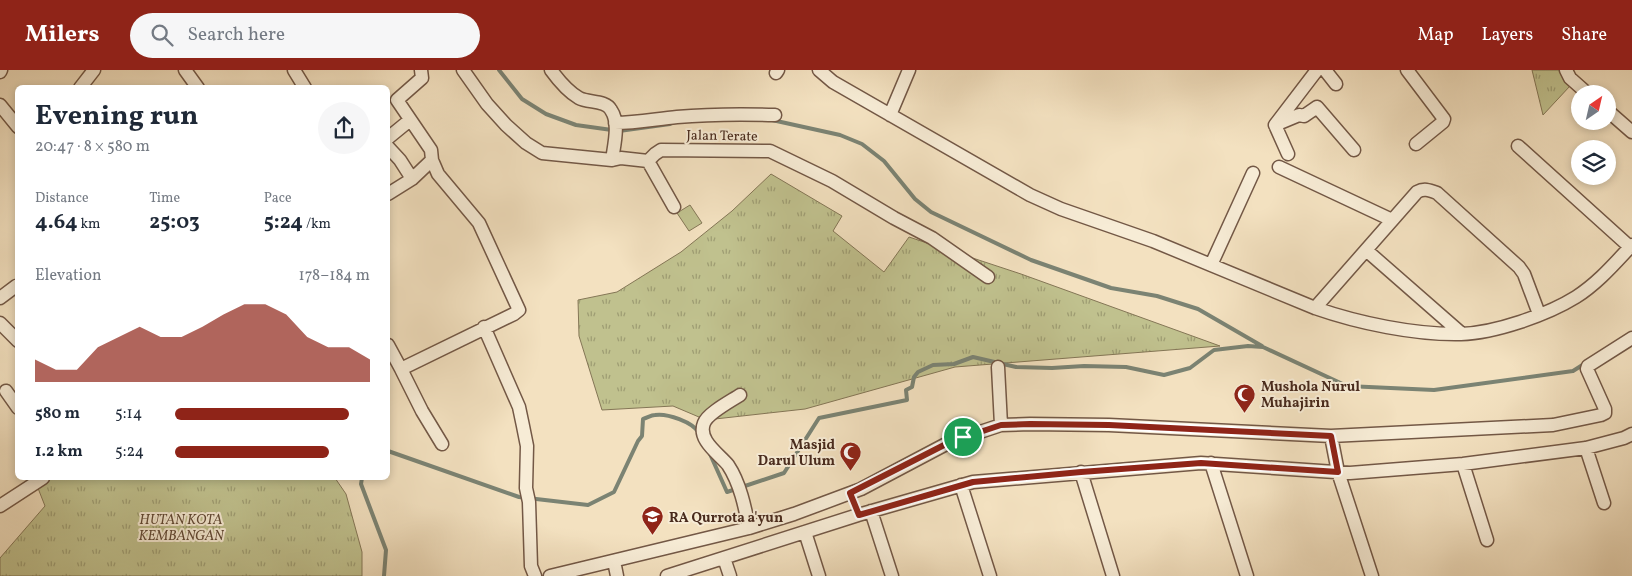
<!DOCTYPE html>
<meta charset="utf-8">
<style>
body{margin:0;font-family:Vollkorn,serif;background:#f6f6f7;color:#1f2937;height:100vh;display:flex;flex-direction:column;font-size:19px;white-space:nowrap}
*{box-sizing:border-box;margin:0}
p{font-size:16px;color:#747a83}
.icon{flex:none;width:28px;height:28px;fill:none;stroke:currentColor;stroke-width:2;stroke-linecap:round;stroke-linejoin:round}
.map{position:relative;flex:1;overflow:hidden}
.panel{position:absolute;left:15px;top:15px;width:375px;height:395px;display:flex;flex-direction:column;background:#fff;border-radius:8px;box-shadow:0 2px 8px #0003}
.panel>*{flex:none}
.needle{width:32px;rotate:34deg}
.controls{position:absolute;left:1571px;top:15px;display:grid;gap:10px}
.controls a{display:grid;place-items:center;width:45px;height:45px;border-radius:50%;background:#fff;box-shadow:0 2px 8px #0003;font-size:25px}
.pin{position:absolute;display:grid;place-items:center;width:42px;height:42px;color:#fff;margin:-21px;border:2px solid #fff;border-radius:50%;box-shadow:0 1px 5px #0007}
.round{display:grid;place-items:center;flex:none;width:52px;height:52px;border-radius:26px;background:#f6f6f7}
.headline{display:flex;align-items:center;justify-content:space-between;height:85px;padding:0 20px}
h1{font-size:28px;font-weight:700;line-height:38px}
.metrics{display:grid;grid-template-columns:repeat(3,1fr);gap:8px;height:85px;padding:5px 20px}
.metrics div{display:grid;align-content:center}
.metrics b{font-size:21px;font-weight:700}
.metrics small{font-size:14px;font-weight:400}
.metrics p{font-size:14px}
.chart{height:140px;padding:10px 20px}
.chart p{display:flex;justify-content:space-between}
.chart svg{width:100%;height:90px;margin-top:5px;fill:#8f2418;opacity:.7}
ul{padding:0 20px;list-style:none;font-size:16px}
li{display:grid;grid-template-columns:80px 60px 1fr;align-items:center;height:38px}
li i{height:12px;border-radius:6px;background:#8f2418}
header{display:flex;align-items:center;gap:30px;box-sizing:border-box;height:70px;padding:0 25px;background:#8f2418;color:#fff}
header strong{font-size:24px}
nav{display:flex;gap:28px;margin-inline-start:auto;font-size:18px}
.search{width:350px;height:45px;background:#f6f6f7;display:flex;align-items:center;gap:12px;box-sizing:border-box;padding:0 18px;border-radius:28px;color:#747a83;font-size:19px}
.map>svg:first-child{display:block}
.grass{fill:url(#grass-tufts);stroke:#847656}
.pitch{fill:#c0c18e;stroke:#847656}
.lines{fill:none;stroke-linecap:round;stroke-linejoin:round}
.stream{stroke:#7b8373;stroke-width:4}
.minor-casing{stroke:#735846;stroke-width:15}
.minor{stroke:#f7ecd6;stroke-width:12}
.route-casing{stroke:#fff;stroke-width:10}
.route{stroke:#8f2418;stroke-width:6}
.labels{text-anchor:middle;stroke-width:4;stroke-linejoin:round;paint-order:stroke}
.street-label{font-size:14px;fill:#482a1d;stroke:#f7ecd6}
.poi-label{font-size:14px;font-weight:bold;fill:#482a1d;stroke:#f7ecd6;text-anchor:start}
.park-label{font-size:14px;font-style:italic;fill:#604834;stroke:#f7ecd6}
</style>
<header>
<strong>Milers</strong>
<div class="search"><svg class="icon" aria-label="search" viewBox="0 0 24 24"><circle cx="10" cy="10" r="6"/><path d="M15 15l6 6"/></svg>Search here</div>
<nav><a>Map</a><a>Layers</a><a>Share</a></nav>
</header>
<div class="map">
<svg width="1632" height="506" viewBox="0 0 1632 506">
<defs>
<pattern id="grass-tufts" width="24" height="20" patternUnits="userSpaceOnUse" patternTransform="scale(1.25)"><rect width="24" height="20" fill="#c0c18e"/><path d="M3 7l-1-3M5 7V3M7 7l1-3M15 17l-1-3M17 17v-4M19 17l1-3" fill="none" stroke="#9e9d73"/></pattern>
</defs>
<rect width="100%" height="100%" fill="#f3e1c0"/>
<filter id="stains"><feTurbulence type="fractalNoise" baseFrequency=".004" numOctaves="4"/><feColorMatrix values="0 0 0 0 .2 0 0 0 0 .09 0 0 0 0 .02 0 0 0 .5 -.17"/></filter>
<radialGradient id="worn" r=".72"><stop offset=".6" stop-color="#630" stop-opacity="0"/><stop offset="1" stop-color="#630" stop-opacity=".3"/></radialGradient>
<!-- grass -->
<path class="grass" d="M 1532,0 L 1562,0 L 1570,16 L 1543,45 Z
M 771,104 L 842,146 L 833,161 L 884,202 L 909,167 L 1021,204 L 1220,276 L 955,297 L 805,339 L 706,350 L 673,336 L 602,340 L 579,266 L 578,230 L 617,222 L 681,182 L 732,141 Z
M 34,408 L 335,408 L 346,424 L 362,482 L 362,506 L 0,506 L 0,488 L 45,436 Z"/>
<!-- pitch -->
<path class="pitch" d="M 690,135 L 702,153 L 689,161 L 677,143 Z"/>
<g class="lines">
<!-- stream -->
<path class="stream" d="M 499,0 L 522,29 L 546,44 L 576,55 L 619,61 L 670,54
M 772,50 L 840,65 L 862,74 L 884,91 L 915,129 L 931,142 L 1031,190 L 1111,218 L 1157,226 L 1198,239 L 1262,276
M 388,381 L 519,427 L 588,435 L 614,422 L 638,371 L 642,366 L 643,349 C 647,348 651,345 655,345 C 667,343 693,352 699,363
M 710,384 L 727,422 L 784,403 L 819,348 L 907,330 L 906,320 L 912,317 L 914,307 L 918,302 L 933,295 L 954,294 L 973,287 L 1016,297 L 1052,298 L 1084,296 L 1126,297 L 1164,305 L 1190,298 L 1214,280 L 1248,276 L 1263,277 L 1347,316 L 1434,320 L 1573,301 L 1584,294
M 362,408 L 361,414 L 386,480 L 384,506"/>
<defs>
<path id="minor" d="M 185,0 L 198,18
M 294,0 L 305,18
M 463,0 L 487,34 L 506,55 L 526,73 L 542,83 L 612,90
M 551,0 C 559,11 567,21 579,28 C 588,33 606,30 611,40 C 620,53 614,75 612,90 L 621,88 L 648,91
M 819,0 L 833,12 L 1030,125 L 1061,139 L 1153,171 L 1315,238 C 1358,253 1415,265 1461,264 C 1495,263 1547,245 1576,227 C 1598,213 1615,193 1632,175
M 1317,0 L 1275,55 L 1299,45 L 1304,46 L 1317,37 L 1354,80
M 1325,0 L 1336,14
M 1407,0 L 1444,49 L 1443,52 L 1416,74
M 1566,0 L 1570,8 L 1588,24
M 0,2 L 1,0
M 776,3 L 778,0
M 80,18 L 94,0
M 0,35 L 18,57
M 1608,41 L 1632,62
M 890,45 L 909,0
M 615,53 C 636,53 656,49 677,47 C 710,44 742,44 775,45
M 1275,55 L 1288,84
M 388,68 L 410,50
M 1518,76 L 1630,177
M 388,77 L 400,90 L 409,104
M 648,91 L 655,84 L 661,80 L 770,81 L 832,111 L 894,148 L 932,168 L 988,207
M 648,91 L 674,137
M 1279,97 L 1392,150
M 388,124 L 412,109 L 432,90
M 1366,180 L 1417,122 C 1424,118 1429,120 1437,123 L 1519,197 L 1524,204 L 1539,244
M 1211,195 L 1253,103
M 0,228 L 16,216 L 18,218
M 1315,238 L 1366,180 L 1462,264
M 0,253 L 18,271
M 484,257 L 519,337 L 523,356 L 527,376 L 526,418 L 529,432 L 531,496 L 535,506
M 388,275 L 401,299 L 514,244 L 519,240 L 479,153 L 438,104 L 432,90 L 431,80 L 397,30 L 422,8 L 421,0
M 998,297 L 1001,355
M 401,299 L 422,341 L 442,374
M 6,321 L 18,338
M 740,325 C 731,331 708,343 704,353 C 697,370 719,384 728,395 C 740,413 745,437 749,458
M 1331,366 L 1338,402 L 1372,506
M 1586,378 L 1604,433
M 1211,393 L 1247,506
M 1463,394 L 1487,470
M 1081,402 L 1113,506
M 961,415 L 990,506
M 0,436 L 43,408
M 871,441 L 892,506
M 805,462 L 819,506
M 724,488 L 730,506
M 614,491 L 617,506
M 550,506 L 749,458 L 794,444 L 861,419 L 950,372 L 1001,355 L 1030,354 L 1109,355 L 1331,366 L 1553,355 L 1601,345 L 1605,343 L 1605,339 L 1587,299 L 1588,296 L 1632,268
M 667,506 L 858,445 L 973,412 L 1201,393 L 1350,403 L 1463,394 L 1586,378 L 1624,368 L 1632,364"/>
</defs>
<!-- minor casing -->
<use href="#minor" class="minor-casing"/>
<!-- minor -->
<use href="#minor" class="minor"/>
</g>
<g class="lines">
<defs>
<path id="route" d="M 1030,354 L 1109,355 L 1331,366 L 1338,402 L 1201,393 L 1081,402 L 973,412 L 859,445 L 850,423 L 950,372 L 1001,355 Z"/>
</defs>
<!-- route casing -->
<use href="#route" class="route-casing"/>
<!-- route -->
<use href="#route" class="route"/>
</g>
<!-- icons -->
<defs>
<symbol id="mosque-pin" viewBox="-11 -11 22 30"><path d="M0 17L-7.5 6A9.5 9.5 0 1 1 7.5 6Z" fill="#8f2418" stroke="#f7ecd6"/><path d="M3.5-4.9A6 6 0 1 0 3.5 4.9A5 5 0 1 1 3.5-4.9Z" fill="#fff"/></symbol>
<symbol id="school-pin" viewBox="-11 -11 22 30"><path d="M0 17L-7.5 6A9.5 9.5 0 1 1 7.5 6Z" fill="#8f2418" stroke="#f7ecd6"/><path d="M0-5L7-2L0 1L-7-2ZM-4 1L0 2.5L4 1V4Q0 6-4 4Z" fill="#fff"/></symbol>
</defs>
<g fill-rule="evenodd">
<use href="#mosque-pin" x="1232" y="312" width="25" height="34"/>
<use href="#mosque-pin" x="838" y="370" width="25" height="34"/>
<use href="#school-pin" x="640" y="434" width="25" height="34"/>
</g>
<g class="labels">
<!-- street labels -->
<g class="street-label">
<text transform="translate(722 65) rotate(1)" y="5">Jalan Terate</text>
</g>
<!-- poi labels -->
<g class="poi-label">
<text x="1261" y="321">Mushola Nurul<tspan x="1261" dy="16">Muhajirin</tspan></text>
<text x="835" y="379" text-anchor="end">Masjid<tspan x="835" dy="16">Darul Ulum</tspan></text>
<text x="669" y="452">RA Qurrota a'yun</text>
</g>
<!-- park labels -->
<g class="park-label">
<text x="181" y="454">HUTAN KOTA<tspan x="181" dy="16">KEMBANGAN</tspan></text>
</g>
</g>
<rect width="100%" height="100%" filter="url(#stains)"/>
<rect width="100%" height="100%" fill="url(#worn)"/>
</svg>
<div class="controls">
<a><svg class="needle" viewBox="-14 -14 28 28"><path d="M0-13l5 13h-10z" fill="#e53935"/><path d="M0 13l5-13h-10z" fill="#747a83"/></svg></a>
<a><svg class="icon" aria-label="layers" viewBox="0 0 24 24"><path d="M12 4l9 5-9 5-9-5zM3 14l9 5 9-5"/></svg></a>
</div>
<div class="pin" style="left:963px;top:367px;background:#1e9e55"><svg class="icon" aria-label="arrive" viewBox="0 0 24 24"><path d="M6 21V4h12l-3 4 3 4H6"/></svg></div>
<section class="panel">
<div class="headline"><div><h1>Evening run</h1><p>20:47 · 8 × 580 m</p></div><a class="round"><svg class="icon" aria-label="share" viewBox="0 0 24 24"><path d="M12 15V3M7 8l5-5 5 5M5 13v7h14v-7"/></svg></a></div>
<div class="metrics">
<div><p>Distance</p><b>4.64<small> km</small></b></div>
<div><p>Time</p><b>25:03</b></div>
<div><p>Pace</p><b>5:24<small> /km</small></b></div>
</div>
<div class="chart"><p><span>Elevation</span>178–184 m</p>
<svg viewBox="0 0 160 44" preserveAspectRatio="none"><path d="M0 44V33L10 38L20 38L30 27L40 22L50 17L60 22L70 22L80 17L90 11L100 6L110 6L120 11L130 22L140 27L150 27L160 33V44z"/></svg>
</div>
<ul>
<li><b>580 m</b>5:14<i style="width:89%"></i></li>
<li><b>1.2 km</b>5:24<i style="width:79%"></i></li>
</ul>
</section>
</div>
